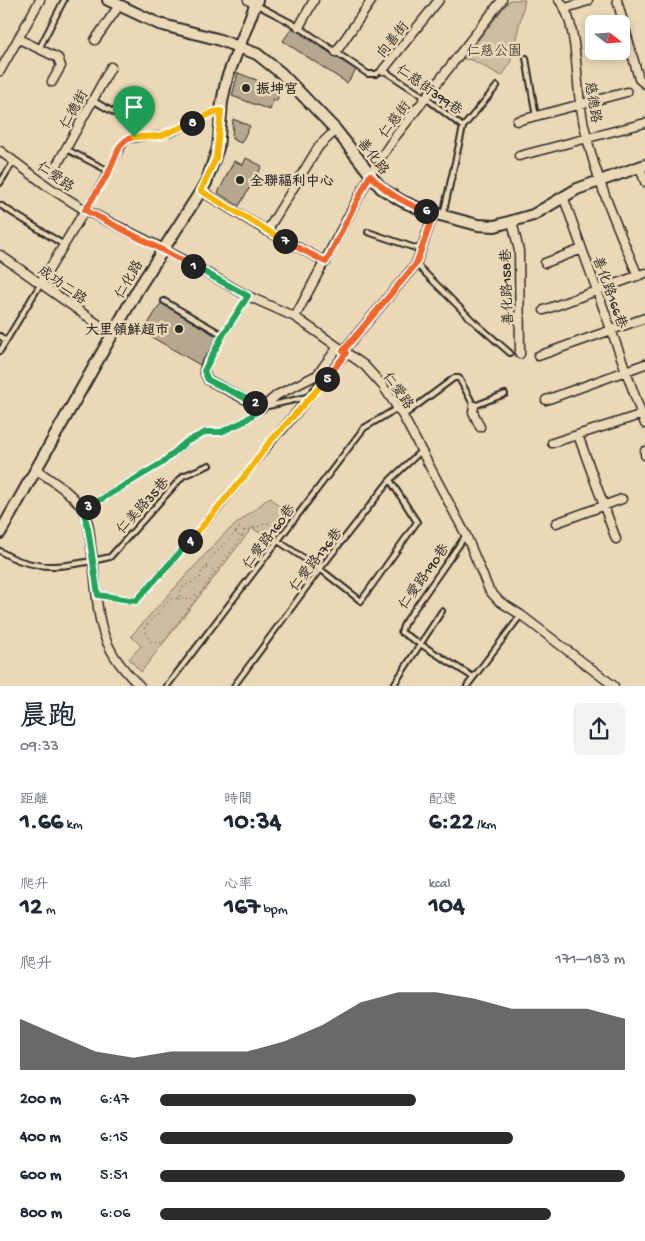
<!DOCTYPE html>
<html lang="zh-TW">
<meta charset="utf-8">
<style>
body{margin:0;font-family:"Gochi Hand","LXGW WenKai TC",sans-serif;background:#f2f2f3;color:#1f2937;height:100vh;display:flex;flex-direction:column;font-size:19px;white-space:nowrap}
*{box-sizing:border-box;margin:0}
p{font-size:16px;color:#747a83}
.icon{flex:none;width:28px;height:28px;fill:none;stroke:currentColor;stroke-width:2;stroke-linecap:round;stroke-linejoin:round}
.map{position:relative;height:686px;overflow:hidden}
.details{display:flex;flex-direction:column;background:#fff;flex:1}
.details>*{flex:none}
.needle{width:32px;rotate:107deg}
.controls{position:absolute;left:585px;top:15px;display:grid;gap:10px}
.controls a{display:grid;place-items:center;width:45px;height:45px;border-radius:8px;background:#fff;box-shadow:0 2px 8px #0003;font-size:25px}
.pin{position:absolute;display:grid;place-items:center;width:42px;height:42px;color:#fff;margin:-51px -21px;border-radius:50% 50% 50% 0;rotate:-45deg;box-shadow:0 0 5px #0007}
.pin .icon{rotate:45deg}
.km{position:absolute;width:25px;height:25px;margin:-12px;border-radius:50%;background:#222;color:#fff;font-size:14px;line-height:25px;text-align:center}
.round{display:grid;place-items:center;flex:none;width:52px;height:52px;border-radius:8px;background:#f2f2f3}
.summary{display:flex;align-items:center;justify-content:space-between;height:85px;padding:0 20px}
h1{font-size:28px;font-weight:800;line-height:38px}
.figures{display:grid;grid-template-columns:repeat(3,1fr);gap:8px;height:85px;padding:5px 20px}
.figures div{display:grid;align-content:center}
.figures b{font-size:25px;font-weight:800}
.figures small{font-size:14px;font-weight:400}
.figures p{font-size:14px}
.chart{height:140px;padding:10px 20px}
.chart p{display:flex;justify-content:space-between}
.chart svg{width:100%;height:90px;margin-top:5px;fill:#2b2b2b;opacity:.7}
ul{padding:0 20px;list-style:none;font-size:16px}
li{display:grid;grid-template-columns:80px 60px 1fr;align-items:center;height:38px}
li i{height:12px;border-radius:6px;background:#2b2b2b}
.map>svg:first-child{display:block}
.green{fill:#ccbca0;stroke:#7c7466}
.building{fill:#b6a78f;stroke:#2b2b2b}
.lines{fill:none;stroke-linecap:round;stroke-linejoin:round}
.lane-casing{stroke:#2b2b2b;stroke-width:8}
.street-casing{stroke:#2b2b2b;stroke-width:11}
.secondary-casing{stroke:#2b2b2b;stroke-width:14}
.path{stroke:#2b2b2b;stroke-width:1;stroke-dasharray:1 4;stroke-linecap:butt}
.lane{stroke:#ebd8b6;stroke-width:4}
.street{stroke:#ebd8b6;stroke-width:8}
.secondary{stroke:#ebd8b6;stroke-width:10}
.split-1-casing{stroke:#fff;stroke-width:10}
.split-2-casing{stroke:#fff;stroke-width:10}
.split-3-casing{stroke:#fff;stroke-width:10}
.split-4-casing{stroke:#fff;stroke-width:10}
.split-5-casing{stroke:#fff;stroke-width:10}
.split-6-casing{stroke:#fff;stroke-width:10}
.split-7-casing{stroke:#fff;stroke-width:10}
.split-8-casing{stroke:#fff;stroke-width:10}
.split-9-casing{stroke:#fff;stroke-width:10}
.split-1{stroke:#f0652b;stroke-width:6}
.split-2{stroke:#22a559;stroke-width:6}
.split-3{stroke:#22a559;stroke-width:6}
.split-4{stroke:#22a559;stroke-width:6}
.split-5{stroke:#f5b400;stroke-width:6}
.split-6{stroke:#f0652b;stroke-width:6}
.split-7{stroke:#f0652b;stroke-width:6}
.split-8{stroke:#f5b400;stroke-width:6}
.split-9{stroke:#f5b400;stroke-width:6}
.poi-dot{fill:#2b2b2b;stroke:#ebd8b6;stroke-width:2}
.labels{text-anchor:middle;stroke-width:5;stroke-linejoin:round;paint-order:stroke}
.street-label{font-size:14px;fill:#2b2b2b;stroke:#ebd8b6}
.park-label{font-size:14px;fill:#4b4842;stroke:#ebd8b6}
.poi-label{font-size:14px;font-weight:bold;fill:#2b2b2b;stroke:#ebd8b6;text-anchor:start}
</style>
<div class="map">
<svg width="645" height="686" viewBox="0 0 645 686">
<rect width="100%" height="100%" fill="#ebd8b6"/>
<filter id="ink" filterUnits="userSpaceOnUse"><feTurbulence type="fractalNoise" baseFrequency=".02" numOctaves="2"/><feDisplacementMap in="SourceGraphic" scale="10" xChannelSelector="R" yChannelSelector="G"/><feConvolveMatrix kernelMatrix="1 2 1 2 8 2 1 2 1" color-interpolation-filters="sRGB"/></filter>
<g filter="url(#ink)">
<!-- green -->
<path class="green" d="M 510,0 L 525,0 L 510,64 L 502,76 L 472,60 L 463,59 Z
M 270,497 L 288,516 L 270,539 L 252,528 L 141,672 L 129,659 L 141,646 L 131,636 L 224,534 Z"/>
<!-- building -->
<path class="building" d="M 292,28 L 356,70 L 347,83 L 283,41 Z
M 238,73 L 280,89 L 277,101 L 273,100 L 270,110 L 232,96 Z
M 233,119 L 250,126 L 241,143 L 232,139 Z
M 246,158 L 262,166 L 239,206 L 218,193 L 234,161 L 243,165 Z
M 161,303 L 218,337 L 200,365 L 143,332 Z"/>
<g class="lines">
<defs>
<path id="lane" d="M 257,5 L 299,27 L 368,74 L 376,74 L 383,70 L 426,98 L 463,127 L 443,215
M 39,49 L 64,0
M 526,58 L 536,117
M 92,100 L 122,117
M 463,127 L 497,86
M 66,149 L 109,171
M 0,183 L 14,161
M 0,205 L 64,245
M 85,210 L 126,140 L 172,133 L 214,112 L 221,111
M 368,232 L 421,250
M 416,264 L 472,320 L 510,353
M 164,301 L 223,335
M 0,336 L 6,341
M 0,351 L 41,283
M 206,363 L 248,296
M 268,406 L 307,397
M 403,416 L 454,378 L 459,378 L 474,406 L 505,394
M 83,510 L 162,463 L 187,442 L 206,432 L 221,432 L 243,422 L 261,409
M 466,535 L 404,624 L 401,632 L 473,677
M 278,541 L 320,569 L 361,601 L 417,522 L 390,480
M 0,551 C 36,574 71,566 110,557 L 183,476 L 209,465
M 98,595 L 136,601 L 220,507 L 281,431
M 167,686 L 364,428 L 396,409
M 234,686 L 320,569 L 390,480 L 421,451
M 393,686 L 442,611
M 467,686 L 521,615"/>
<path id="street" d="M 248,0 L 255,4
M 559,0 C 577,20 576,75 580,103 C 589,164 614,219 638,276
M 617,0 L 639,79 L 645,84
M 566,8 L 588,1
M 299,27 L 314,0
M 19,39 L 58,58 L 61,66 L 52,82
M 95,40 L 118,7
M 336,52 L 372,0
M 383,70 L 439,0
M 0,71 L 40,0
M 517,121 L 627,92
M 0,151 L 50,188 L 85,210 L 162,248 L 248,296 L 295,317 L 364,365 L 383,386 L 403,416 L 466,535 L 489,590 L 499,601 L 521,615 L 614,686
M 519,156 L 645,123
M 58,163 L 111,67
M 640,167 L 645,182
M 201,191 L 267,231 L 326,262
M 563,196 L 645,424
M 512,221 L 519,251 L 520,354
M 267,231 L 319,146 L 336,130
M 0,255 L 112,334
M 545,263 L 582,249
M 41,283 L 85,210
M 544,310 L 645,273
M 295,317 L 375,166 L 395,137 L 502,0
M 343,351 L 416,264 L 434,213
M 538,356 L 645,318
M 206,363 L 204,371 L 208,380 L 262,408 L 277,395 L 317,375 L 338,347
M 546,400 L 645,364
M 474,406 L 473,412 L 480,427
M 281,431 L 346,353
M 578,435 L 616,539
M 552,443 L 643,414
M 645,451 L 645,455
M 37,470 C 52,481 74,494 83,510 C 89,520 90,535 91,547 C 101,608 90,640 140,686
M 556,523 L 622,499"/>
<path id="secondary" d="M 108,0 L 159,24 L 217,39 L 257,54 L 281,73 L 336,130 L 381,188 L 402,201 L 425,211 L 478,225 L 495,226 L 533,215 L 577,189 L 645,165
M 0,533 L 138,289 L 206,183 L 218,148 L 222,102 L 227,78 L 257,0"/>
</defs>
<!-- lane casing -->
<use href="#lane" class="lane-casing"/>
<!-- street casing -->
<use href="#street" class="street-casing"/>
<!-- secondary casing -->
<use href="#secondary" class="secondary-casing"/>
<!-- path -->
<path class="path" d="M236 532a4 4 0 1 1 8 0a4 4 0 1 1-8 0Z
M 244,531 L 269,523 L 278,532
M 236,532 L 208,561 L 207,568 L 202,570 L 200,578 L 181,588 L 179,598 L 171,599 L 144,628 L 151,642 L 163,643 L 243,535
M 207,568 L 215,571
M 178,599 L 182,597 L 189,600 L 195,596 L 196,590"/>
<!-- lane -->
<use href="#lane" class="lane"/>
<!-- street -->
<use href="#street" class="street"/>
<!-- secondary -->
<use href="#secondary" class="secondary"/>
</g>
</g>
<g class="lines" filter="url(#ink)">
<defs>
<path id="split-1" d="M 134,137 L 126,140 L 120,146 L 108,174 L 85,210 L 193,266"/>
<path id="split-2" d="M 193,266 L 248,296 L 223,335 L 204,371 L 208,380 L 255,403"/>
<path id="split-3" d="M 88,507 L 162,463 L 186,442 L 206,432 L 221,432 L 243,422 L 262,408 L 255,403"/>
<path id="split-4" d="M 88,507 L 83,510 L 88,528 L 98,595 L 136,601 L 190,541"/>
<path id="split-5" d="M 190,541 L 248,472 L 268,444 L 327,379"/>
<path id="split-6" d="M 327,379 L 346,353 L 343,351 L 416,264 L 434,214 L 426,211"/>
<path id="split-7" d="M 285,241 L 326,262 L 370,175 C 386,193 404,203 426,211"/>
<path id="split-8" d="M 192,123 L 214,112 L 221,111 L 216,158 L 201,191 L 285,241"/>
<path id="split-9" d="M 134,137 L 160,136 L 192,123"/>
</defs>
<!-- split-1 casing -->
<use href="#split-1" class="split-1-casing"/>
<!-- split-2 casing -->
<use href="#split-2" class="split-2-casing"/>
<!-- split-3 casing -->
<use href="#split-3" class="split-3-casing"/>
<!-- split-4 casing -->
<use href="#split-4" class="split-4-casing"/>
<!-- split-5 casing -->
<use href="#split-5" class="split-5-casing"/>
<!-- split-6 casing -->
<use href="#split-6" class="split-6-casing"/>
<!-- split-7 casing -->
<use href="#split-7" class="split-7-casing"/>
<!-- split-8 casing -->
<use href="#split-8" class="split-8-casing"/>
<!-- split-9 casing -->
<use href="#split-9" class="split-9-casing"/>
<!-- split-1 -->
<use href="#split-1" class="split-1"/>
<!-- split-2 -->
<use href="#split-2" class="split-2"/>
<!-- split-3 -->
<use href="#split-3" class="split-3"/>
<!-- split-4 -->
<use href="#split-4" class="split-4"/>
<!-- split-5 -->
<use href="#split-5" class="split-5"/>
<!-- split-6 -->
<use href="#split-6" class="split-6"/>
<!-- split-7 -->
<use href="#split-7" class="split-7"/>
<!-- split-8 -->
<use href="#split-8" class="split-8"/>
<!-- split-9 -->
<use href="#split-9" class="split-9"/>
</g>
<!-- markers -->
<g class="poi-dot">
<circle cx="246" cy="88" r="5"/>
<circle cx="240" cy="180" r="5"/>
<circle cx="179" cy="329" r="5"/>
</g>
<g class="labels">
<!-- street labels -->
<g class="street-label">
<text transform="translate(392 39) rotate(-51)" y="5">向善街</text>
<text transform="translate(430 89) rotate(35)" y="5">仁慈街399巷</text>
<text transform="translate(594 102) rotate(81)" y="5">慈德路</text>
<text transform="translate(73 109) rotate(-61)" y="5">仁德街</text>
<text transform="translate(394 119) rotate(-52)" y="5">仁慈街</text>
<text transform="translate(374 156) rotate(52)" y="5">善化路</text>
<text transform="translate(56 176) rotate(35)" y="5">仁愛路</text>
<text transform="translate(128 279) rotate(-60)" y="5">仁化路</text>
<text transform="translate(63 284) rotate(35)" y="5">成功二路</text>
<text transform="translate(506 287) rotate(-92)" y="5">善化路158巷</text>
<text transform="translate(611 292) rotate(70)" y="5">善化路166巷</text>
<text transform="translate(399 390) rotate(55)" y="5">仁愛路</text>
<text transform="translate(142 505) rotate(-48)" y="5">仁美路35巷</text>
<text transform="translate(268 536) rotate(-53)" y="5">仁愛路160巷</text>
<text transform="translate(315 559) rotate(-52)" y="5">仁愛路176巷</text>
<text transform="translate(423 576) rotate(-55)" y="5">仁愛路190巷</text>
</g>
<!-- park labels -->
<g class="park-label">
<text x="494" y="55">仁慈公園</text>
</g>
<!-- poi labels -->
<g class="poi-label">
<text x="256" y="93">振坤宮</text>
<text x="250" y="185">全聯福利中心</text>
<text x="169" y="334" text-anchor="end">大里領鮮超市</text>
</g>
</g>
</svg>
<div class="controls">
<a><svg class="needle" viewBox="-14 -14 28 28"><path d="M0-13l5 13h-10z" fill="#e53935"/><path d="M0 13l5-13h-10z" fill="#747a83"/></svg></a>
</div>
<div class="pin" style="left:134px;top:137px;background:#1e9e55"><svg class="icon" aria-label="arrive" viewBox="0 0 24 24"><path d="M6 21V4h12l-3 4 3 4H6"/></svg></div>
<b class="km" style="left:193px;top:266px">1</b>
<b class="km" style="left:255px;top:403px">2</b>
<b class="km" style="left:88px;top:507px">3</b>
<b class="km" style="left:190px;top:541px">4</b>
<b class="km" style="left:327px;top:379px">5</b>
<b class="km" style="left:426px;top:211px">6</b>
<b class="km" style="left:285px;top:241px">7</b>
<b class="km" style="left:192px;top:123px">8</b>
</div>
<section class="details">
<div class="summary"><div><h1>晨跑</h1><p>09:33</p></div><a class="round"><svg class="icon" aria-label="share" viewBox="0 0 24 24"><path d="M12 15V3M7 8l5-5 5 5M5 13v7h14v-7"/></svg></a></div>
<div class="figures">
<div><p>距離</p><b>1.66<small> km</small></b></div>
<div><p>時間</p><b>10:34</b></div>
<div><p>配速</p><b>6:22<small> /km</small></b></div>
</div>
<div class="figures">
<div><p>爬升</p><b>12<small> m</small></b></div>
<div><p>心率</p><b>167<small> bpm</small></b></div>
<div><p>kcal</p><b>104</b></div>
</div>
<div class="chart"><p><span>爬升</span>171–183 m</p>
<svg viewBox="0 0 160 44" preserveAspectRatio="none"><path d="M0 44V19L10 27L20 35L30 38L40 35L50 35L60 35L70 30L80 22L90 11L100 6L110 6L120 9L130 14L140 14L150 14L160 19V44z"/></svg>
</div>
<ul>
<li><b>200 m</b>6:47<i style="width:55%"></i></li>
<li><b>400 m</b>6:15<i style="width:76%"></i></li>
<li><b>600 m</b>5:51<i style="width:100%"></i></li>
<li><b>800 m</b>6:06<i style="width:84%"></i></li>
</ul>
</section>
